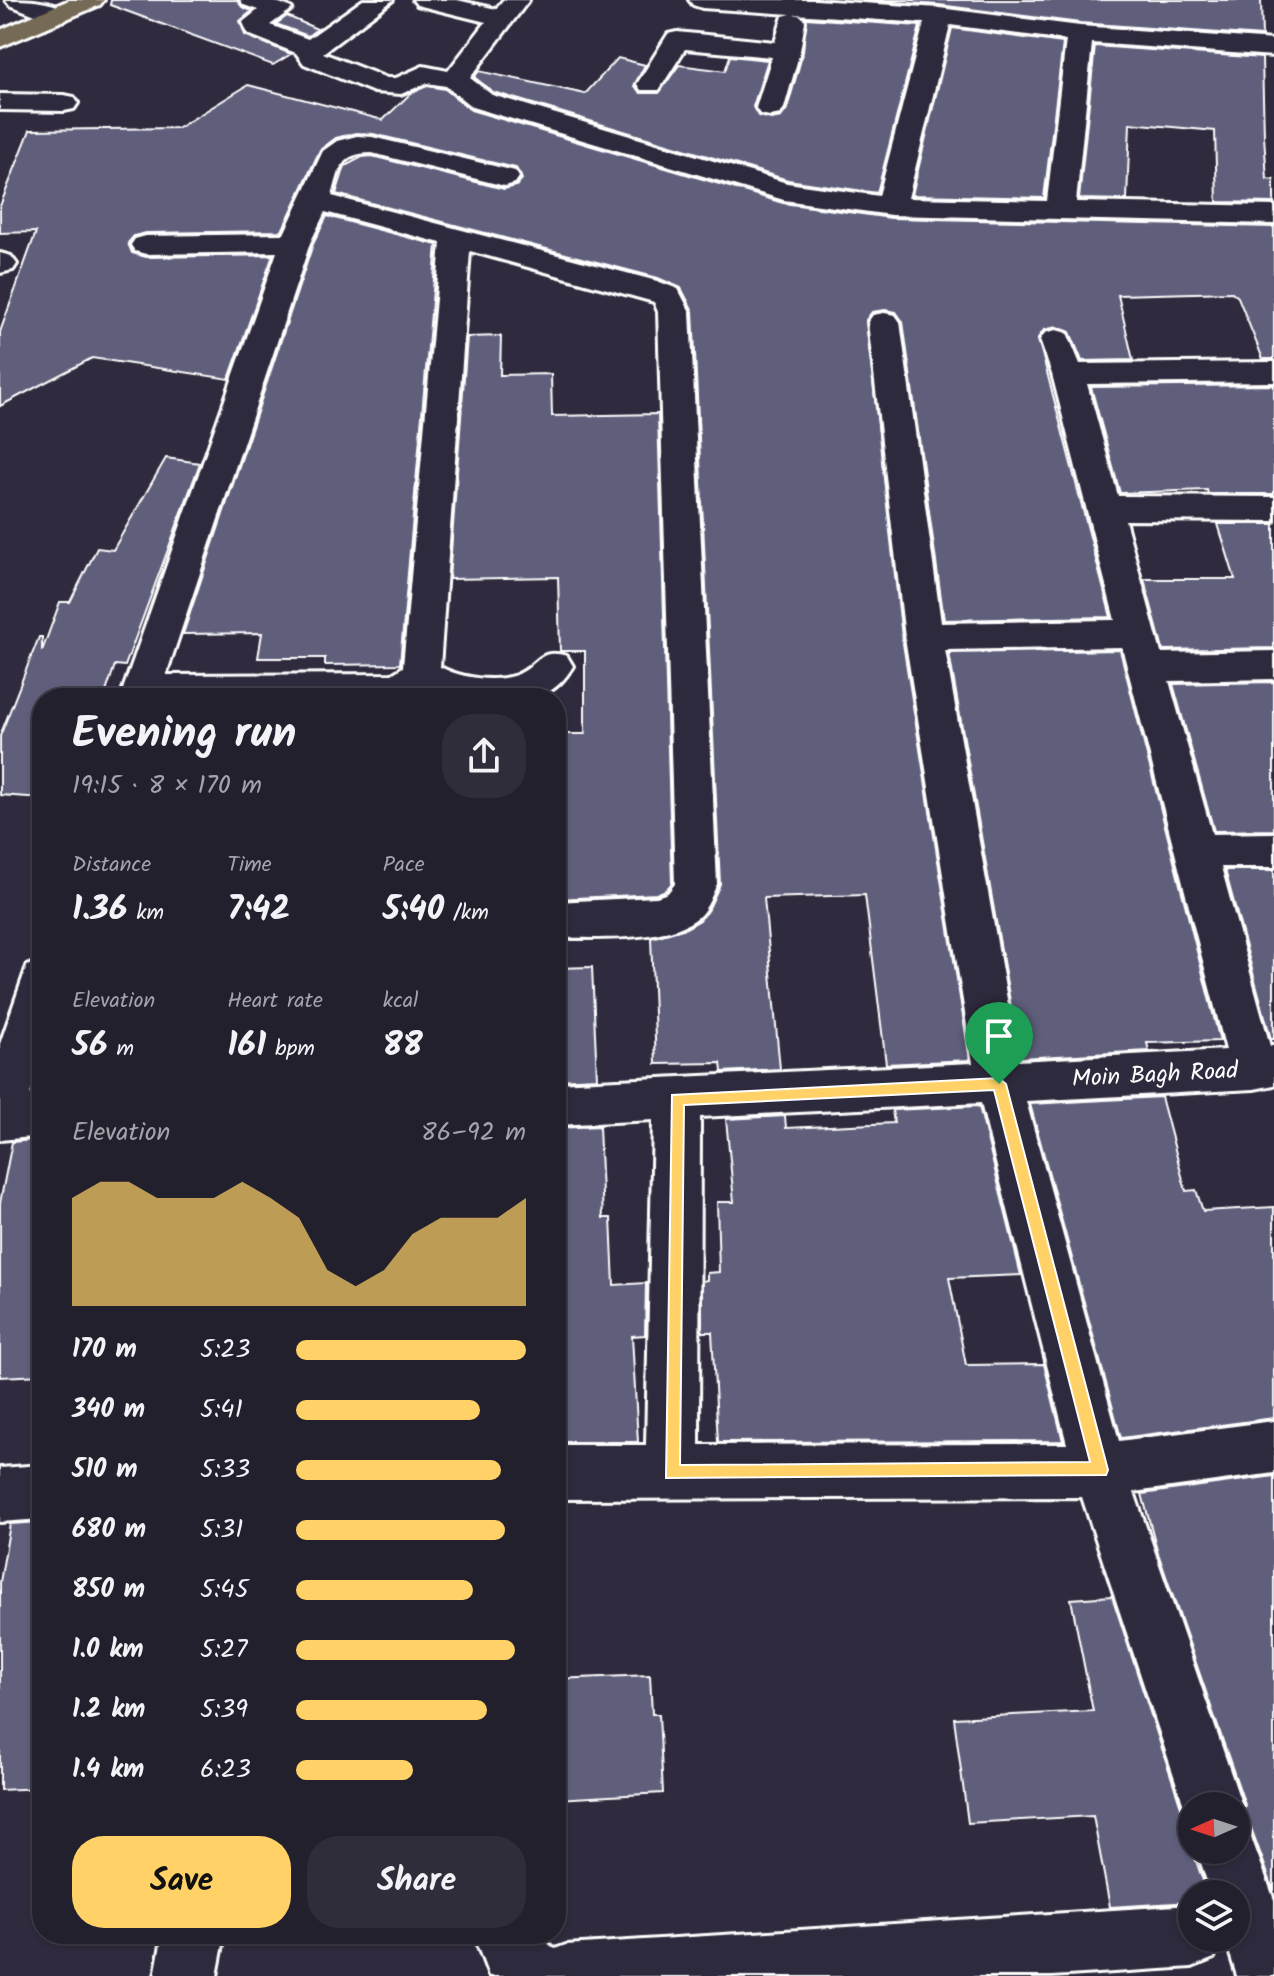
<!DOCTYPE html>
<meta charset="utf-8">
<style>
body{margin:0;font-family:Kalam,sans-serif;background:#2f2d3a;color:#f1f3f6;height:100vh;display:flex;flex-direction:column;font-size:30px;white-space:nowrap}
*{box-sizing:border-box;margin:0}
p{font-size:26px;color:#a3a3aa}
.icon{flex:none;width:44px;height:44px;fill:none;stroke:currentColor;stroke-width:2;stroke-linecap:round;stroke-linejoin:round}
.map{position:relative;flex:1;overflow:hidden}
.side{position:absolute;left:32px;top:688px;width:534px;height:1256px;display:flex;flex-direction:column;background:#23202e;border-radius:32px;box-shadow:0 2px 6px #0004,0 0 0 2px #403e4a}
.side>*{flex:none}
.needle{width:52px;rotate:267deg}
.tools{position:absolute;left:1178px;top:1792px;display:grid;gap:16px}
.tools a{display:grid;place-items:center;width:72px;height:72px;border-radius:50%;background:#23202e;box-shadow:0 2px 6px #0004,0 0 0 2px #403e4a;font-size:40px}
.pin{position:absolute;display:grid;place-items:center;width:68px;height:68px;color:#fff;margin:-82px -34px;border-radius:50% 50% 50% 0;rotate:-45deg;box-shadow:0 0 8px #0007}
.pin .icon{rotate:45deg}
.round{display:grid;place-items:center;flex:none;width:84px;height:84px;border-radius:32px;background:#2f2d3a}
.headline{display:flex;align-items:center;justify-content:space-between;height:136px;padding:0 40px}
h1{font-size:44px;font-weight:700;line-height:60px}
.stats{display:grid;grid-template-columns:repeat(3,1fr);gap:12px;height:136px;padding:8px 40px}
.stats div{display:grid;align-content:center}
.stats b{font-size:34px;font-weight:700}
.stats small{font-size:22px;font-weight:400}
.stats p{font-size:22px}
.chart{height:224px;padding:16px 40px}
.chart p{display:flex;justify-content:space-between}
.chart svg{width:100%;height:144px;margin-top:8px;fill:#ffd166;opacity:.7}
.action{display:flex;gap:16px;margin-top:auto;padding:16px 40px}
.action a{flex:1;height:92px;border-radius:32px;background:#ffd166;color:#111;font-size:32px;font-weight:700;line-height:92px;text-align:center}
.action a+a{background:#2f2d3a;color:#f1f3f6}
ul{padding:0 40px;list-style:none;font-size:26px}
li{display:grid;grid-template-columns:128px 96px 1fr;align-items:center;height:60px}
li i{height:20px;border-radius:10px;background:#ffd166}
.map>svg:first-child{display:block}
.building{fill:#5f5e7c;stroke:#fff;stroke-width:2}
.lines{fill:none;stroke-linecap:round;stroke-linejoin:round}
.minor-casing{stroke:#fff;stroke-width:6}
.major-casing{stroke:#fff;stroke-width:6}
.minor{fill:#2f2a3d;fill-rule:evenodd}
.major{fill:#746b55;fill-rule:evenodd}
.route{fill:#ffd166;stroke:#fff;stroke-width:2;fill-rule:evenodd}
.labels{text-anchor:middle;stroke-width:7;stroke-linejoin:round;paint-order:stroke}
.street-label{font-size:24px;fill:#fff;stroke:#2f2a3d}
</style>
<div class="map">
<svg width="1274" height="1976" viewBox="0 0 1274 1976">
<rect width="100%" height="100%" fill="#2f2a3d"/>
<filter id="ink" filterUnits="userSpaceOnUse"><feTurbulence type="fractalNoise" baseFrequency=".0125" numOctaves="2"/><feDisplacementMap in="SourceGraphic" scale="16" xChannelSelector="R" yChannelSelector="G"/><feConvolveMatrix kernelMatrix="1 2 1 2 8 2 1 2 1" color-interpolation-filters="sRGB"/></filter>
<g filter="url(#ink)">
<!-- building -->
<path class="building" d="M 111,0 L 237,0 L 242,7 L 252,11 L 240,21 L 245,35 L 291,54 L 273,65 L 110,5 Z
M 862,0 L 1261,0 L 1262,36 L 1080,23 L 939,5 Z
M 287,16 L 317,29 L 308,36 L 276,24 Z
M 806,18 L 920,26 L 877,193 L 788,180 L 493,92 L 474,77 L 479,71 L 585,94 L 618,58 L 645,65 L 634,86 L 641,93 L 659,93 L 679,65 L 725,71 L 730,56 L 768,60 L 753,107 L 758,116 L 771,119 L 781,117 L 787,109 L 803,52 Z
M 952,28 L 1063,43 L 1044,198 L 912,195 Z
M 1095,46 L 1262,58 L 1264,136 L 1267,179 L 1274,180 L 1274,203 L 1217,202 L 1215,131 L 1130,123 L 1127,200 L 1079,199 Z
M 248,85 L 383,120 L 411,93 L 427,86 L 445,89 L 471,110 L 783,203 L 891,218 L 1274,227 L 1274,359 L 1263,359 L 1238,297 L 1232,292 L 1118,295 L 1133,360 L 1082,361 L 1070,332 L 1057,327 L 1044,330 L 1038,338 L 1111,617 L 944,620 L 903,322 L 896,312 L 885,310 L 872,312 L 866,320 L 902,637 L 970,1060 L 886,1064 L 865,895 L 764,898 L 780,1069 L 722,1072 L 721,1063 L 656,1064 L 651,938 L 686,928 L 700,920 L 709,908 L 720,884 L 693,311 L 681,288 L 658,278 L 336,194 L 345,166 L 362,157 L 372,156 L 504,189 L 516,186 L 522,179 L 516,168 L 373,134 L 356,133 L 336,138 L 320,150 L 282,231 L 146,233 L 134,236 L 128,243 L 132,253 L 146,257 L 273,255 L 229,379 L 92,358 L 0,406 L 0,332 L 36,232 L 0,233 L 0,206 L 30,130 L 178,128 Z
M 327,216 L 437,245 L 400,664 L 325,665 L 325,658 L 258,658 L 262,633 L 183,634 L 313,244 Z
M 501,336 L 500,375 L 551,374 L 552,416 L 658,414 L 672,883 L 666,890 L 656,894 L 556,899 L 556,734 L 585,734 L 585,651 L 560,651 L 558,577 L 449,579 L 467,337 Z
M 1274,385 L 1274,494 L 1208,494 L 1207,490 L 1120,493 L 1091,387 Z
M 166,458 L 200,463 L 125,666 L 115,665 L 104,698 L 42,698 L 42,798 L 0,795 L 0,736 L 39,637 L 42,637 L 42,651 L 60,602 L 70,602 L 97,548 L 113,550 Z
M 1218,524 L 1274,524 L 1274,648 L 1163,650 L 1144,579 L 1235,579 Z
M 1120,650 L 1220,1041 L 1147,1043 L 1149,1051 L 1020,1058 L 949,653 Z
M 1274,682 L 1274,830 L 1214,831 L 1173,684 Z
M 1225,870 L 1274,870 L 1274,1039 L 1271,1039 Z
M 592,967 L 597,1078 L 556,1080 L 556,968 Z
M 1161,1097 L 1186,1191 L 1196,1190 L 1203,1211 L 1274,1207 L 1274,1418 L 1121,1438 L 1030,1104 Z
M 979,1106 L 1021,1275 L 949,1278 L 966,1365 L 1044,1364 L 1063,1441 L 718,1442 L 712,1332 L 702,1332 L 702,1281 L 707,1280 L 707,1273 L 719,1272 L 717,1202 L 734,1202 L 726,1119 L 785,1116 L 786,1128 L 894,1123 L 892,1110 Z
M 599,1126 L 603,1218 L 611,1218 L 614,1285 L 646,1283 L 645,1335 L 632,1336 L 638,1442 L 556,1442 L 556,1128 Z
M 42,1139 L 42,1375 L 0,1377 L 0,1203 L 12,1142 Z
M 1274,1476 L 1274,1891 L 1251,1828 L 1238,1822 L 1245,1805 L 1158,1553 L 1142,1494 Z
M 42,1522 L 42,1788 L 0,1790 L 0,1582 L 10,1524 Z
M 1112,1596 L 1188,1828 L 1192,1830 L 1192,1850 L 1208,1894 L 1192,1894 L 1192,1902 L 1110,1907 L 1093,1816 L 968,1823 L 954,1718 L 1093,1711 L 1071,1599 Z
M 650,1675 L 652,1714 L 659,1714 L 663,1793 L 556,1799 L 556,1679 Z"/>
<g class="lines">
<defs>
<path id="minor" d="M 6,0 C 26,0 57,0 70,15 L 66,20 L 48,20 L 10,5 Z
M 240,0 C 256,0 281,0 292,9 L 270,25 L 308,39 L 363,0 L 393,0 L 323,53 L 387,78 L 396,78 L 423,66 L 448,71 L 486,22 L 417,5 L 413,0 L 457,0 L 496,9 L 503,0 L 529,0 L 470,78 L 492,95 L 787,183 L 879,196 L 924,23 L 794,14 L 801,16 L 805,21 L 800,51 L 784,108 L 780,114 L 770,116 L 760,114 L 756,108 L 772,57 L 685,49 L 659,90 L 641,90 L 637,84 L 668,34 L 677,32 L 775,42 L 783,16 L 791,14 L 702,8 L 693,5 L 689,0 L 815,0 L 939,8 L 1080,26 L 1274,40 L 1274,56 L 1092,43 L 1076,202 L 1274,206 L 1274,224 L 891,215 L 784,200 L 472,107 L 446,86 L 427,83 L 401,94 L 374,92 L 304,64 L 296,53 L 248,34 L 243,22 L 258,10 L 244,5 ZM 950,25 L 1066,40 L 1047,201 L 908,198 Z
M 0,94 L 64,95 L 74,97 L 78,103 L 74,109 L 64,111 L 0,110 Z
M 357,136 L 372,137 L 515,171 L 519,177 L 515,183 L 505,186 L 372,153 C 339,153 340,169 332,196 L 657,281 L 678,289 L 690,312 L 717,884 C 712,894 707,910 698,917 C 667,943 594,937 556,938 L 556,902 L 657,897 L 668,893 L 675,884 L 658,312 L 654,302 L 470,251 L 440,667 C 461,678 494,683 516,675 C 539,666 538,647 567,656 L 573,666 C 566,678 555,690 542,695 C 523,703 443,700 424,692 L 408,698 L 120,698 L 277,252 L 146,254 L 135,251 L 131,245 L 135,239 L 146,236 L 284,234 L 323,151 L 337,141 ZM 325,212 L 441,243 L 403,667 L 392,674 L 166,675 L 310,243 Z
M 0,253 L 11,256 L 17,264 L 13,270 L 0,273 Z
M 884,313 L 895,315 L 900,322 L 941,623 L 1115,620 L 1052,374 L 1040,340 L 1045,333 L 1056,330 L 1067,333 L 1080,364 L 1274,362 L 1274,382 L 1087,384 L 1118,496 L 1274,497 L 1274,521 L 1125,520 L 1161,653 L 1274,651 L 1274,679 L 1169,681 L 1212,834 L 1274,833 L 1274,867 L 1221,867 L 1270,1046 L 1274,1045 L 1274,1085 L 1254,1089 L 1026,1101 L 1119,1441 L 1274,1421 L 1274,1473 L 1134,1492 L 1242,1806 L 1236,1820 L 1236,1806 L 1192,1806 L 1191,1827 L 1082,1497 L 556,1499 L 556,1445 L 646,1445 L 653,1120 L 556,1125 L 556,1083 L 973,1063 L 905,637 L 868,322 L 873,315 ZM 1122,647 L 1226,1050 L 1018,1061 L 945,650 ZM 981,1103 L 1067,1444 L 699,1445 L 700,1117 Z
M 42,960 L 42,1054 L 30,1095 L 42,1094 L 42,1136 L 0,1140 L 0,1044 L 27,966 Z
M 42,1465 L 42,1519 L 0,1522 L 0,1468 Z
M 1236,1824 L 1248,1829 L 1274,1900 L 1274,1976 L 1237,1976 L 1225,1938 L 1236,1938 L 1236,1894 L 1211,1894 L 1197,1850 L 1236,1850 Z
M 1192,1905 L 1192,1938 L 1222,1938 L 1214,1958 L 1192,1967 L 1052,1976 L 489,1976 L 473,1934 L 535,1934 L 555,1949 L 566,1945 Z
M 163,1934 L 225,1934 L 217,1976 L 155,1976 Z"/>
<path id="major" d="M 69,0 L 104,0 L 100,5 L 0,47 L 0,30 Z"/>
</defs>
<!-- minor casing -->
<use href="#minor" class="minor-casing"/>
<!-- major casing -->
<use href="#major" class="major-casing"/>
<!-- minor -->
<use href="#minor" class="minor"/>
<!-- major -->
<use href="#major" class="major"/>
</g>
</g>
<!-- route -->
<path class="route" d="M 999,1078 L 1006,1084 L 1108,1470 L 1106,1475 L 666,1478 L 672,1095 ZM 994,1090 L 1090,1462 L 680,1465 L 684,1105 Z"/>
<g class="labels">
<!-- street labels -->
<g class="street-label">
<text transform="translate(1155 1074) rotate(-3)" y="8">Moin Bagh Road</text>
</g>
</g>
</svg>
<div class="tools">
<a><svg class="needle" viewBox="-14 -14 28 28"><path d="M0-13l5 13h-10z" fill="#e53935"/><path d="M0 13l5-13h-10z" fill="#a3a3aa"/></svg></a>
<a><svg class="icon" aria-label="layers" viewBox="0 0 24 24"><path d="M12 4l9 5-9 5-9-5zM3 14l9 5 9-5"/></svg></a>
</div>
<div class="pin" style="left:999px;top:1084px;background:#1e9e55"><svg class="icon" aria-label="arrive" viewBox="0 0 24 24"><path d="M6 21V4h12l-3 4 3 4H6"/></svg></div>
<section class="side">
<div class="headline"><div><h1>Evening run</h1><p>19:15 · 8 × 170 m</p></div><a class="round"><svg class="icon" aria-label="share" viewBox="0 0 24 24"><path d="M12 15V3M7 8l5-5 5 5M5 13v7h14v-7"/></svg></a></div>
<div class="stats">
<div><p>Distance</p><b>1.36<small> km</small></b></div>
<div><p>Time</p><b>7:42</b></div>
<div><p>Pace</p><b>5:40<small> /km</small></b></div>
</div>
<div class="stats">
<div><p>Elevation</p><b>56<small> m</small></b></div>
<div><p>Heart rate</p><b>161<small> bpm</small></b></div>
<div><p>kcal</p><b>88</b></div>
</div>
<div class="chart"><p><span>Elevation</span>86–92 m</p>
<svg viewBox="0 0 160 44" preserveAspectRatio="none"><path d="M0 44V11L10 6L20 6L30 11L40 11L50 11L60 6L70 11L80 17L90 33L100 38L110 33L120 22L130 17L140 17L150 17L160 11V44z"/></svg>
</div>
<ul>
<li><b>170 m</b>5:23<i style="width:100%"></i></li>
<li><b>340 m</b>5:41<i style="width:80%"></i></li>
<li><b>510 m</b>5:33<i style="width:89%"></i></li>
<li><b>680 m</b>5:31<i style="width:91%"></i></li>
<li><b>850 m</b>5:45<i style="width:77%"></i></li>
<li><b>1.0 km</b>5:27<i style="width:95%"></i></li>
<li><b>1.2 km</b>5:39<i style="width:83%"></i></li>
<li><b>1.4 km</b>6:23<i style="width:51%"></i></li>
</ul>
<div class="action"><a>Save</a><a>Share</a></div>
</section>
</div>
